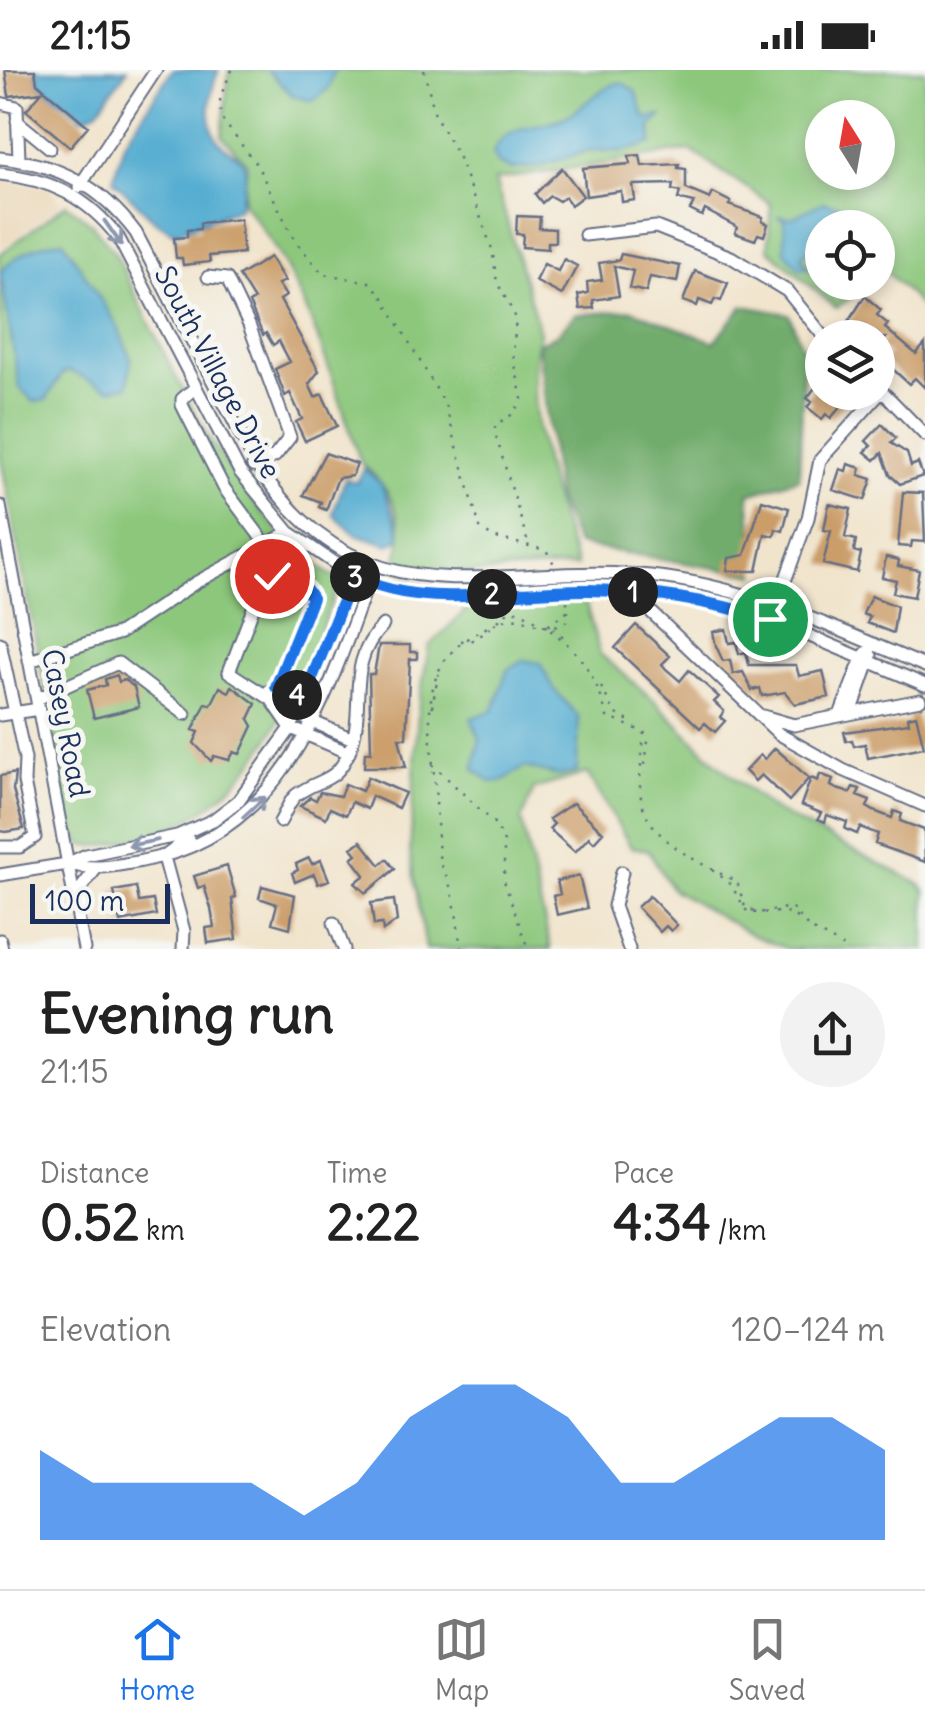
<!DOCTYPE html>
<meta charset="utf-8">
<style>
body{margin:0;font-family:Delius,sans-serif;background:#f2f2f2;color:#222;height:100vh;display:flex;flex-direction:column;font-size:38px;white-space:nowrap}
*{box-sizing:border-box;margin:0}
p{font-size:32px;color:#767676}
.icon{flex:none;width:55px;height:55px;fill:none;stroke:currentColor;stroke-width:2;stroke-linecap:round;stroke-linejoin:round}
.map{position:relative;height:879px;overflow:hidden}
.panel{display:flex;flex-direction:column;background:#fff;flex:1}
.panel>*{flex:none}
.needle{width:65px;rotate:349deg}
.fabs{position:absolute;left:805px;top:30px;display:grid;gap:20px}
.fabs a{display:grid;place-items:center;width:90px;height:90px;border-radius:50%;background:#fff;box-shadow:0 5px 15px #0003;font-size:50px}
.scale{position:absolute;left:30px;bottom:25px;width:140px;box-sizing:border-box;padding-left:10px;border:5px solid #1b2f5e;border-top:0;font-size:28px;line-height:35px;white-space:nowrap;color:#1b2f5e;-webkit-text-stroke:8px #f6f6f2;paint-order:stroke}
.pin{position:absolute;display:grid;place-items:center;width:85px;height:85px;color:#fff;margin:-42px;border:5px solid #fff;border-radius:50%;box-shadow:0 2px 10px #0007}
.km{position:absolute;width:50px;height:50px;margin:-25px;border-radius:50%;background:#222;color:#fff;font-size:28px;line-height:50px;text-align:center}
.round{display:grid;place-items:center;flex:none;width:105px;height:105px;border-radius:52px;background:#f2f2f2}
.head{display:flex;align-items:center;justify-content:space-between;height:170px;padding:0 40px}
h1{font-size:55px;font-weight:800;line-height:75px}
.stats{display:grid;grid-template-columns:repeat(3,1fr);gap:15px;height:170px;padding:10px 40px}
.stats div{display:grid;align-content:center}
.stats b{font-size:50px;font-weight:800}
.stats small{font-size:28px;font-weight:400}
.stats p{font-size:28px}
.chart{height:280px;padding:20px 40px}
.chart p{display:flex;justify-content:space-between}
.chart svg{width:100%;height:180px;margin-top:10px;fill:#1a73e8;opacity:.7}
.status{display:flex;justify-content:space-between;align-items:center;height:70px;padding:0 50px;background:#fff;direction:ltr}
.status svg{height:28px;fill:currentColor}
.tabs{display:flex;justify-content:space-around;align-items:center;height:140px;border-top:2px solid #e0e0e0;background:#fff;font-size:28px;color:#767676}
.tabs a{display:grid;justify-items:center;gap:5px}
.tabs .selected{color:#1a73e8}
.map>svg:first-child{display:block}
.built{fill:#ebd8ba}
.green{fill:#8cc77c;stroke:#547b6d;stroke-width:2.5;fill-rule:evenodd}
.forest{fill:#71ac6c;stroke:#466e65;stroke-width:2.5}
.water{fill:#54add1;stroke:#386e98;stroke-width:2.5}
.building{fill:#cb9d69}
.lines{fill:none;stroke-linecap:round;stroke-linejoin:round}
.minor-casing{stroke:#666e84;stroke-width:15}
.path{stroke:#666e84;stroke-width:2.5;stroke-dasharray:2.5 8;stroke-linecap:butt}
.minor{stroke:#fff;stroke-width:11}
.oneway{stroke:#8d97ae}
.route-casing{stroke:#fff;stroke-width:20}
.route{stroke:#1a73e8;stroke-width:12}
.labels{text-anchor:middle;stroke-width:10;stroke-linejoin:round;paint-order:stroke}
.street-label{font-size:28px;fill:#1b2f5e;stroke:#f6f6f2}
</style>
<div class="status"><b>21:15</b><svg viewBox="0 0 49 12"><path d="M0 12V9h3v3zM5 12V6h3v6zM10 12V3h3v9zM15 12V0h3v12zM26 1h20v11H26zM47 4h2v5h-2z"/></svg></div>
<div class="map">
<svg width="925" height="879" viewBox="0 0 925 879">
<rect width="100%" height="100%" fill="#f6f6f2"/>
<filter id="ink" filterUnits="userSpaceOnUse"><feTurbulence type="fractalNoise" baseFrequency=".01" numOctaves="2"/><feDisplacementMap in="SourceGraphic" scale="20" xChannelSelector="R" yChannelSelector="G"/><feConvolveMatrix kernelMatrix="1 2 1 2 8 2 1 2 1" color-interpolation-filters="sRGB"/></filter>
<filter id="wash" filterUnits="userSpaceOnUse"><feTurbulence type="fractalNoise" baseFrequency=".0048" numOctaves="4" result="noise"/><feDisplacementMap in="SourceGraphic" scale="40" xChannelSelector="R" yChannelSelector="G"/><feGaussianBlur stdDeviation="2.25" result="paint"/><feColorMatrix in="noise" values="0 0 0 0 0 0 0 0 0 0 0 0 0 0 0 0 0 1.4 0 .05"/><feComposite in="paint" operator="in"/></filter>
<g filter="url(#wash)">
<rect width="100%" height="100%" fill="#f1e4cc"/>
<!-- built -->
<path class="built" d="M 0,110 L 48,118 L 61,133 L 0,179 Z"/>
<!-- green -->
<path class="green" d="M 229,0 L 925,0 L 925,241 L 887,202 L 878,208 L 878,158 L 822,158 L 822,212 L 871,213 L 836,238 L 768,179 L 771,134 L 690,80 L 495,110 L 540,263 C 520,332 553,431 577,496 L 455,504 L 396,492 C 408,453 392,419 361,393 C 329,301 306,209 243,133 L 247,93 L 222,66 ZM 822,48 L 878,48 L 878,102 L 822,102 Z
M 66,134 L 92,154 L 116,185 C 173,297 229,444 340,511 C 299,615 259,744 135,769 C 117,773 101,778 82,775 L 72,761 L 0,384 L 0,184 Z
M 584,527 L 600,584 L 654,630 L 715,692 L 773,740 L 918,813 L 925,820 L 925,879 L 788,879 L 754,866 L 672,819 L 648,780 L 631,777 L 587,703 L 534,719 L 521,750 L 551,879 L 426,879 L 410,783 L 418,640 L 429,576 L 472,534 Z"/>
<!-- forest -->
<path class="forest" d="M 743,236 L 789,244 L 804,282 L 799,408 L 749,424 L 756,505 L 577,475 L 557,431 L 538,274 L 557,264 L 575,245 L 632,240 L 714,272 Z"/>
<!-- water -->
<path class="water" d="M 36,0 L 127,0 L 98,40 L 84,47 L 39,14 Z
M 172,0 L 219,0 C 209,22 203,57 223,76 C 232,84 243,85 245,98 C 247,112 241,125 239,138 L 175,163 L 154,150 L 113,110 L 124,73 Z
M 267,0 L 334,0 L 329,18 L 313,31 L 293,26 Z
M 621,12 L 635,21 L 645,48 L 661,46 L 651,56 L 652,74 L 621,82 L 590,80 L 537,97 L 511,99 L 498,93 L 493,83 C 506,52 534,59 560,49 C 584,40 593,20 621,12 Z
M 823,132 L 861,141 L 869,154 L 867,157 L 822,158 L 822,192 L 812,181 L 805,182 L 801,187 L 809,198 L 799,198 L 785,182 L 784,150 L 778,146 L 792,148 Z
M 63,170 L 116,253 L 131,289 L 128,316 L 109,319 L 69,301 L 62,304 L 46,330 L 34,332 L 20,318 L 0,203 C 14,184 40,173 63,170 Z
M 364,399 L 381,413 L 400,461 L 400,468 L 389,475 L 355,464 L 333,444 L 345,409 L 357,412 Z
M 524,590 L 540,593 L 554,619 L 579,647 L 577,702 L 558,706 L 525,697 L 502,711 L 490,712 L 474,699 L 480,669 L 471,648 L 494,640 L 507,600 Z"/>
<g id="blocks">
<!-- building -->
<path class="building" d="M 5,0 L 35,0 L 37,13 L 88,56 L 70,77 L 26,40 L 42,22 L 9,26 Z
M 640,85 L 642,96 L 679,94 L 678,98 L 686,99 L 686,119 L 710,129 L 713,123 L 731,132 L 729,135 L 763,147 L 762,151 L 768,154 L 764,166 L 758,164 L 755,170 L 735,163 L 737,157 L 705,140 L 702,146 L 690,140 L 694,133 L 678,129 L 680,122 L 672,120 L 673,114 L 633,115 L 635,130 L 622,132 L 621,121 L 586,126 L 583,98 L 630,94 L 629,86 Z
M 562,98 L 583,126 L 571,135 L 565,127 L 559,131 L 550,126 L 542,133 L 535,124 Z
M 517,146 L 540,147 L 539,158 L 555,159 L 555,172 L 548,172 L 548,179 L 522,177 L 523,164 L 516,164 Z
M 240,149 L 243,183 L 209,186 L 210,192 L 183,195 L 182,188 L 176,188 L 174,168 L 187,167 L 187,160 L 200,159 L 200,153 Z
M 621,184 L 680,196 L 677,212 L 650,207 L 646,222 L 629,218 L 633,201 L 614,196 L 619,226 L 593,230 L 594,238 L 580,239 L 578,225 L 588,223 L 587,212 L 602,210 L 599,193 L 619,190 Z
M 270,187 L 285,211 L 278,214 L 286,226 L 280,230 L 319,301 L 309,314 L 315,327 L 322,324 L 337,356 L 305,371 L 296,352 L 302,349 L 290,323 L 285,326 L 275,299 L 290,292 L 279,271 L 273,275 L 266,263 L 263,265 L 249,233 L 254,230 L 239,206 Z
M 564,189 L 577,196 L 562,225 L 535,211 L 544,194 L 558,201 Z
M 695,201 L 728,213 L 721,231 L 715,229 L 712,235 L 699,230 L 697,236 L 683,231 Z
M 865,226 L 881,240 L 877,245 L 888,254 L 885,258 L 916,284 L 925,274 L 925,318 L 915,308 L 909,314 L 884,291 L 889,284 L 879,276 L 886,268 L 862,268 L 856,263 L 853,266 L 844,259 Z
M 822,309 L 822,322 L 853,322 L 831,348 L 826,344 L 822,349 L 807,337 L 812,332 L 807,328 Z
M 882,354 L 896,368 L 891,373 L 907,383 L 911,396 L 918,393 L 923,406 L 900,414 L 890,405 L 882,383 L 875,390 L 865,382 L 871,376 L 866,371 Z
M 325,383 L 357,394 L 352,406 L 338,408 L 326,440 L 319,437 L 321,432 L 303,425 Z
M 848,394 L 861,398 L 859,405 L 872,409 L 865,430 L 833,420 L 840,399 L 846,401 Z
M 903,422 L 923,423 L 925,472 L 912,471 L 911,477 L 898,476 Z
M 762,430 L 789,438 L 783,461 L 776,459 L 774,466 L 765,464 L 757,501 L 727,501 L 729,488 L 745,485 Z
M 829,434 L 851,439 L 845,467 L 856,470 L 854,481 L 861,483 L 857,502 L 823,494 L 831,461 L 824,460 Z
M 886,487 L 899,490 L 898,496 L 919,500 L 914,527 L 893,523 L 896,510 L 882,507 Z
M 871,526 L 897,536 L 893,563 L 867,553 L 870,547 L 863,544 Z
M 636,555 L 670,586 L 662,594 L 666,599 L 680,611 L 689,600 L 719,627 L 714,632 L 724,641 L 720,647 L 725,651 L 715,662 L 705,653 L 700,658 L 615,578 Z
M 726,559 L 729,573 L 736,572 L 739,584 L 746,582 L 749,595 L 796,595 L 799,606 L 823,601 L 829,627 L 795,634 L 785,622 L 762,626 L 760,618 L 752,620 L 743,602 L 733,604 L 730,590 L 723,591 L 716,576 L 713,562 Z
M 379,575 L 410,575 L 410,582 L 417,582 L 417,589 L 410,589 L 406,668 L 399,668 L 406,697 L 364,697 L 365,682 L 371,682 L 369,604 L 374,604 Z
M 117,605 L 119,612 L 125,610 L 134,617 L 139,637 L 94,648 L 87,620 L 106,615 L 105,609 Z
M 232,616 L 256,634 L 249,649 L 253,656 L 240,684 L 234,682 L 229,690 L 214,686 L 211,691 L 194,673 L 199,662 L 193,660 L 206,633 L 211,635 L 220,617 L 229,622 Z
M 916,645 L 924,677 L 868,688 L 865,674 L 854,676 L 852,670 L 846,671 L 844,662 L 909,653 L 908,647 Z
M 775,678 L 809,708 L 789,731 L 761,705 L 755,711 L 745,701 L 760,685 L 765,689 Z
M 15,703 L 13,720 L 24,759 L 6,762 L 0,761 L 0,706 Z
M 820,704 L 833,709 L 831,716 L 837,719 L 850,723 L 853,717 L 860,719 L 857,726 L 870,731 L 867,737 L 874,741 L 892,748 L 894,741 L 902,744 L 900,751 L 924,760 L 925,792 L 875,774 L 878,764 L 860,757 L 857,764 L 850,761 L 845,759 L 847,752 L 827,745 L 825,752 L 818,749 L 821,743 L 801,735 L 811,708 L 818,711 Z
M 368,707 L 405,723 L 398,738 L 372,726 L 367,739 L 352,732 L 346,745 L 330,738 L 326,748 L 300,736 L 310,727 L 316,730 L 320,722 L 340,726 L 345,714 L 362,721 Z
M 573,733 L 603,762 L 594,772 L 589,767 L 575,782 L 549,759 L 554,754 L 549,749 Z
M 361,771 L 380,795 L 387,789 L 395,799 L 366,823 L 355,813 L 365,805 L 352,788 L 357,784 L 352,778 Z
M 309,788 L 312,794 L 321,790 L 329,810 L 318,814 L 314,804 L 295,812 L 292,803 L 298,800 L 296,794 Z
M 227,796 L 236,827 L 232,829 L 237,869 L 208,873 L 206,858 L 214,857 L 211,838 L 204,816 L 198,818 L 194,806 Z
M 579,806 L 587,838 L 557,845 L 553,826 L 560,824 L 557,811 Z
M 262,816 L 295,825 L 290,858 L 272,853 L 277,834 L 259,828 Z
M 136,817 L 139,832 L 153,830 L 156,845 L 120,852 L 114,821 Z
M 649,826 L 677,855 L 671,861 L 666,856 L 660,862 L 637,837 Z
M 394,830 L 397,851 L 383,861 L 382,854 L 374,855 L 371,833 Z"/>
</g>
</g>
<g filter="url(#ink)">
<use href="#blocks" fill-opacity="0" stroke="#666e84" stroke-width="2.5"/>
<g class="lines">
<defs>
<path id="minor" d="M 0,33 L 17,37 L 19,90
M 17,51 L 50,78
M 0,88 C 59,94 101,116 136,163 L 256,394 C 372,568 500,484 667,508 C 759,521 841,561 925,596
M 0,104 C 50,109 87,127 118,167 L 240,402 L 289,462 L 353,506 L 368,514 L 438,526 L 587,520 L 713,532 L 770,549 L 925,615
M 79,117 L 156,0
M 585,165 L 656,157 L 731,187 L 787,221 L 825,268
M 208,207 L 227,209 L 249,255 L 290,367 L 275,386 L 253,396
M 196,317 L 182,329 L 182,335 L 224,418 L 268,477
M 878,317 L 925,365
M 0,436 L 84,879
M 649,540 L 779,664 L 843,700 L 925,736
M 774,541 L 808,448 L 820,390 L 882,321
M 0,573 L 25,689 L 24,712 L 35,767 L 20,777 L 0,777
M 29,591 L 120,563 L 195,513 L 289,462
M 276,617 L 303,628
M 264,624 L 276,617 L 312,528 L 306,519 L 271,506 L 263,512 L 229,602 L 271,629 L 291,658 L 349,683
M 37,629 L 118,593 L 185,644
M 851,643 L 871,586
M 0,645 L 39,639
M 840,645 L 862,588 L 874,574
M 763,646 L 794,655 L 920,630
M 306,649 L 353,669
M 280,752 C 285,744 289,731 296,725 C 320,707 335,715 349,682 C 368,637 343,596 383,555
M 67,794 C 95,800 115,796 142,791 C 289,765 329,619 374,496
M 622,802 L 614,836 L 629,879
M 0,805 L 67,794 L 86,785 L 177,766 L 213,750 L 238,731 L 291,658 L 354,503
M 82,840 L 82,817 L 95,800
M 334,853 L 344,879
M 0,870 L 2,879
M 183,879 L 184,861 L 164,787 L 188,769"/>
</defs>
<!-- minor casing -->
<use href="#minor" class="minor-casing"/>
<!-- path -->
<path class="path" d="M 232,0 L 220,27 L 221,48 L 257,95 L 295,171 L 323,204 L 369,212 L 381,224 L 445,334 L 480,458 L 492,467 L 546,480 L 554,494
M 424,0 L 435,45 L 459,88 L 492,179 L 497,212 L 516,248 L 513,285 L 522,329 L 513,344 L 495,355 L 495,363 L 528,473
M 567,531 L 567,542 L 546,557 C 581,582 596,605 607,647 L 644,662 C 643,683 637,713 642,733 C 653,774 703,794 737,812 L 745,837 L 759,843 L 791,837 L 808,857 L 848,879
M 498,551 L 509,541 L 520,541 L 546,557
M 553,558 L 567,570
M 461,571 L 475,570 L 492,556
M 601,617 L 615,643 L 634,654
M 432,637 L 439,601
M 644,662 L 648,671 L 644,703
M 432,694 L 496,755 L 504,772 L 504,811 L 528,879
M 712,800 L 729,812 L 748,843 L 784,842 L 800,849
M 461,879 C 457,851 455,817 440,794 C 437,768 437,742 435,716 C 428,638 415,584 502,551 C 527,541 541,567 567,551 L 568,541"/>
<!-- minor -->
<use href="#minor" class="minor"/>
</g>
<!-- one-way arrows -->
<defs><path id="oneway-shaft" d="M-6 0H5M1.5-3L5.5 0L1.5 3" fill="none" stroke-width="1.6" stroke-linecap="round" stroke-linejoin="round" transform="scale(2.5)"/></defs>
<g class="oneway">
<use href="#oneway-shaft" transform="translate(113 163) rotate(55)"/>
<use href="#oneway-shaft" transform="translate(254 737) rotate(-43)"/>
<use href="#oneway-shaft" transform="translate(143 773) rotate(169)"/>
</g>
</g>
<g class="lines" filter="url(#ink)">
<defs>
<path id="route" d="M 272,506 L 306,519 L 312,528 L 276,617 L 304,628 L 353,506 C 424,542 512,519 588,520 C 651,521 710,531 770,549"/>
</defs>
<!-- route casing -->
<use href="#route" class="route-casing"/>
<!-- route -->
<use href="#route" class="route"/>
</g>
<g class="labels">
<!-- street labels -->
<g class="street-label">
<text transform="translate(218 302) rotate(62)" y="10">South Village Drive</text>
<text transform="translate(66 653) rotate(79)" y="10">Casey Road</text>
</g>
</g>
</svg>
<div class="fabs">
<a><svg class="needle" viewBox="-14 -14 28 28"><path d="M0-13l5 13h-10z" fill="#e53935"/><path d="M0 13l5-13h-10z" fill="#767676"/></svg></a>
<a><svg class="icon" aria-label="locate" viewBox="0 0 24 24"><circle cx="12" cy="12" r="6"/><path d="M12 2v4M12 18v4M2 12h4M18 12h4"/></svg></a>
<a><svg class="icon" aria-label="layers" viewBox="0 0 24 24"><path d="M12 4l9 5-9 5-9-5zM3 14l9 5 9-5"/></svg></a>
</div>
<div class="scale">100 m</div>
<div class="pin" style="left:770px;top:549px;background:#1e9e55"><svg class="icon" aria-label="arrive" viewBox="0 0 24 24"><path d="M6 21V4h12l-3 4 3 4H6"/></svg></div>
<div class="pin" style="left:272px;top:506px;background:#d93025"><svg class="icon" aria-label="check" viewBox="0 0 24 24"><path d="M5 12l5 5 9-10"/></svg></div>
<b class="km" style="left:633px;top:522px">1</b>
<b class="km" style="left:492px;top:524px">2</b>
<b class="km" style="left:355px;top:507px">3</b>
<b class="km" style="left:297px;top:625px">4</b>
</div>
<section class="panel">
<div class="head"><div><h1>Evening run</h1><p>21:15</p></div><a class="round"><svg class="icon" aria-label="share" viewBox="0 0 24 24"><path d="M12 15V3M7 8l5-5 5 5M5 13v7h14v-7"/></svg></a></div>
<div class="stats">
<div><p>Distance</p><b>0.52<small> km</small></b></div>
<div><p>Time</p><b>2:22</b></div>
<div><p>Pace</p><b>4:34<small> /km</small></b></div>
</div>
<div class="chart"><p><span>Elevation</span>120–124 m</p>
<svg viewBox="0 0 160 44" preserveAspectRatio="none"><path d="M0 44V22L10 30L20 30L30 30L40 30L50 38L60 30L70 14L80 6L90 6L100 14L110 30L120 30L130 22L140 14L150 14L160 22V44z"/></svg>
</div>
</section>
<nav class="tabs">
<a class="selected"><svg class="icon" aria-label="home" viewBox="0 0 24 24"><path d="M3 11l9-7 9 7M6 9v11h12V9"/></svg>Home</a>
<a><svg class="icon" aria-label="map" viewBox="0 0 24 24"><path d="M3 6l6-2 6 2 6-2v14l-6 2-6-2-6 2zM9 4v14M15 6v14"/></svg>Map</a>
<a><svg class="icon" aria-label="saved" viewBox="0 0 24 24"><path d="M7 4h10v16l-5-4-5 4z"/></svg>Saved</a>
</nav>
